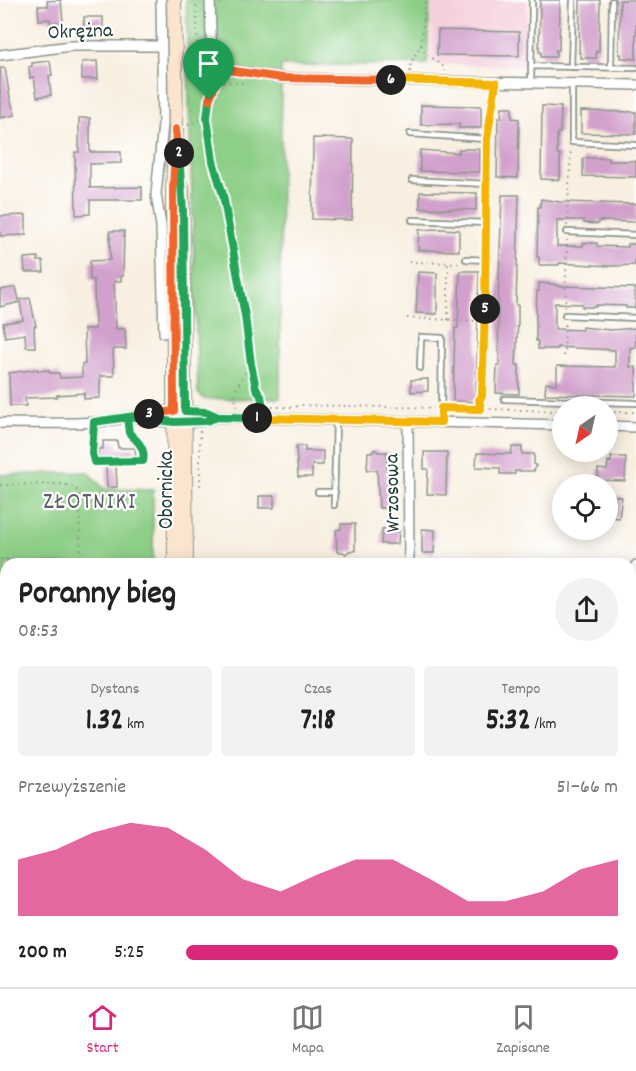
<!DOCTYPE html>
<html lang="pl">
<meta charset="utf-8">
<style>
body{margin:0;font-family:Dekko,sans-serif;background:#f2f2f2;color:#222;height:100vh;display:flex;flex-direction:column;font-size:22px;white-space:nowrap}
*{box-sizing:border-box;margin:0}
p{font-size:20px;color:#767676}
.icon{flex:none;width:33px;height:33px;fill:none;stroke:currentColor;stroke-width:2;stroke-linecap:round;stroke-linejoin:round}
.map{position:relative;flex:1;overflow:hidden}
.drawer{position:absolute;left:0px;top:558px;width:636px;height:429px;display:flex;flex-direction:column;background:#fff;border-radius:18px 18px 0 0;box-shadow:0 3px 15px #0003}
.drawer>*{flex:none}
.needle{width:39px;rotate:214deg}
.controls{position:absolute;left:552px;top:396px;display:grid;gap:12px}
.controls a{display:grid;place-items:center;width:66px;height:66px;border-radius:50%;background:#fff;box-shadow:0 3px 15px #0003;font-size:30px}
.pin{position:absolute;display:grid;place-items:center;width:51px;height:51px;color:#fff;margin:-62px -26px;border-radius:50% 50% 50% 0;rotate:-45deg;box-shadow:0 0 6px #0007}
.pin .icon{rotate:45deg}
.km{position:absolute;width:30px;height:30px;margin:-15px;border-radius:50%;background:#222;color:#fff;font-size:16px;line-height:30px;text-align:center}
.round{display:grid;place-items:center;flex:none;width:63px;height:63px;border-radius:32px;background:#f2f2f2}
.summary{display:flex;align-items:center;justify-content:space-between;height:102px;padding:0 18px}
h1{font-size:33px;font-weight:700;line-height:45px}
.metrics{display:grid;grid-template-columns:repeat(3,1fr);gap:9px;height:102px;padding:6px 18px}
.metrics div{display:grid;align-content:center;border-radius:6px;background:#f2f2f2;text-align:center}
.metrics b{font-size:30px;font-weight:700}
.metrics small{font-size:16px;font-weight:400}
.metrics p{font-size:16px}
.chart{height:168px;padding:12px 18px}
.chart p{display:flex;justify-content:space-between}
.chart svg{width:100%;height:108px;margin-top:6px;fill:#db2777;opacity:.7}
ul{padding:0 18px;list-style:none;font-size:20px}
li{display:grid;grid-template-columns:96px 72px 1fr;align-items:center;height:45px}
li i{height:15px;border-radius:8px;background:#db2777}
.dock{display:flex;justify-content:space-around;align-items:center;height:84px;border-top:2px solid #e0e0e0;background:#fff;font-size:16px;color:#767676}
.dock a{display:grid;justify-items:center;gap:3px}
.dock .active{color:#db2777}
.map>svg:first-child{display:block}
.built{fill:#f4cfdc}
.green{fill:#8ecf87;stroke:#56865e;stroke-width:1.5}
.building{fill:#d2a0cc}
.lines{fill:none;stroke-linecap:round;stroke-linejoin:round}
.lane-casing{stroke:#8c968a;stroke-width:8}
.street-casing{stroke:#8c968a;stroke-width:12}
.secondary-casing{stroke:#8c968a;stroke-width:16}
.path{stroke:#8c968a;stroke-width:2;stroke-dasharray:1.5 4.5;stroke-linecap:butt}
.lane{stroke:#fff;stroke-width:4.5}
.street{stroke:#fff;stroke-width:9}
.secondary{stroke:#fbe5cf;stroke-width:14}
.split-1-casing{stroke:#fff;stroke-width:12}
.split-2-casing{stroke:#fff;stroke-width:12}
.split-3-casing{stroke:#fff;stroke-width:12}
.split-4-casing{stroke:#fff;stroke-width:12}
.split-5-casing{stroke:#fff;stroke-width:12}
.split-6-casing{stroke:#fff;stroke-width:12}
.split-7-casing{stroke:#fff;stroke-width:12}
.split-1{stroke:#22a559;stroke-width:8}
.split-2{stroke:#22a559;stroke-width:8}
.split-3{stroke:#f0652b;stroke-width:8}
.split-4{stroke:#22a559;stroke-width:8}
.split-5{stroke:#f5b400;stroke-width:8}
.split-6{stroke:#f5b400;stroke-width:8}
.split-7{stroke:#f0652b;stroke-width:8}
.labels{text-anchor:middle;stroke-width:4.5;stroke-linejoin:round;paint-order:stroke}
.street-label{font-size:21px;fill:#1f3d34;stroke:#fff}
.quarter-label{font-size:24px;letter-spacing:1.5px;fill:#5e6069;stroke:#fff}
</style>
<div class="map">
<svg width="636" height="987" viewBox="0 0 636 987">
<rect width="100%" height="100%" fill="#fff"/>
<filter id="ink" filterUnits="userSpaceOnUse"><feTurbulence type="fractalNoise" baseFrequency=".0167" numOctaves="2"/><feDisplacementMap in="SourceGraphic" scale="12" xChannelSelector="R" yChannelSelector="G"/><feConvolveMatrix kernelMatrix="1 2 1 2 8 2 1 2 1" color-interpolation-filters="sRGB"/></filter>
<filter id="wash" filterUnits="userSpaceOnUse"><feTurbulence type="fractalNoise" baseFrequency=".008" numOctaves="4" result="noise"/><feDisplacementMap in="SourceGraphic" scale="24" xChannelSelector="R" yChannelSelector="G"/><feGaussianBlur stdDeviation="1.35" result="paint"/><feColorMatrix in="noise" values="0 0 0 0 0 0 0 0 0 0 0 0 0 0 0 0 0 1.4 0 .05"/><feComposite in="paint" operator="in"/></filter>
<g filter="url(#wash)">
<rect width="100%" height="100%" fill="#f8efe0"/>
<!-- built -->
<path class="built" d="M 432,0 L 527,0 L 527,66 L 431,64 Z"/>
<!-- green -->
<path class="green" d="M 186,0 L 430,0 L 427,64 L 281,66 L 280,398 L 204,399 L 198,393 Z
M 88,472 L 104,489 L 153,490 L 153,564 L 6,564 L 6,981 L 155,981 L 155,987 L 0,987 L 0,475 Z"/>
<g id="blocks">
<!-- building -->
<path class="building" d="M 61,0 L 63,22 L 51,23 L 50,19 L 39,20 L 38,6 L 48,6 L 47,1 Z
M 540,0 L 560,0 L 559,50 L 556,50 L 556,57 L 541,57 L 541,52 L 539,52 Z
M 580,0 L 600,0 L 599,51 L 596,51 L 596,58 L 581,58 L 581,53 L 579,53 Z
M 620,0 L 636,0 L 636,59 L 621,58 L 621,54 L 619,54 Z
M 84,17 L 103,17 L 103,32 L 83,32 Z
M 438,30 L 519,32 L 519,56 L 437,55 Z
M 50,61 L 52,75 L 49,76 L 51,95 L 37,97 L 34,77 L 30,78 L 29,67 L 32,66 L 32,63 Z
M 97,61 L 98,79 L 82,79 L 82,62 Z
M 0,68 L 5,68 L 10,98 L 15,115 L 0,118 Z
M 421,105 L 481,106 L 481,128 L 459,128 L 459,124 L 421,125 Z
M 542,106 L 561,107 L 560,133 L 557,133 L 557,154 L 560,154 L 560,180 L 541,179 Z
M 502,107 L 512,107 L 512,118 L 519,119 L 518,178 L 497,177 L 498,118 L 501,118 Z
M 581,111 L 636,112 L 636,134 L 581,133 Z
M 79,118 L 90,118 L 90,152 L 121,152 L 121,163 L 90,164 L 90,188 L 142,187 L 142,200 L 90,200 L 90,214 L 76,215 L 75,152 L 79,152 Z
M 313,138 L 353,139 L 352,220 L 312,219 Z
M 459,149 L 480,149 L 480,172 L 420,171 L 420,150 L 459,153 Z
M 583,158 L 609,158 L 609,161 L 636,161 L 636,177 L 583,176 Z
M 420,192 L 477,193 L 476,210 L 420,208 Z
M 502,195 L 519,195 L 516,305 L 518,305 L 518,321 L 516,365 L 519,365 L 519,394 L 496,393 L 497,365 L 499,365 L 498,305 Z
M 541,199 L 560,202 L 636,204 L 636,222 L 598,221 L 598,224 L 584,223 L 584,220 L 557,220 L 557,246 L 583,246 L 583,243 L 597,243 L 597,246 L 628,247 L 628,244 L 636,244 L 635,265 L 611,266 L 559,263 L 559,265 L 539,265 L 539,257 L 537,257 L 538,207 L 540,207 Z
M 26,215 L 26,235 L 0,236 L 0,216 Z
M 439,229 L 459,230 L 459,251 L 418,250 L 419,230 Z
M 110,231 L 124,231 L 123,276 L 121,276 L 121,281 L 114,281 L 116,329 L 125,329 L 126,349 L 113,349 L 114,376 L 100,376 L 100,398 L 84,399 L 84,393 L 57,395 L 57,397 L 25,398 L 26,406 L 10,406 L 9,373 L 38,369 L 38,371 L 49,370 L 50,373 L 59,373 L 60,378 L 82,377 L 82,364 L 85,364 L 84,329 L 95,329 L 94,280 L 90,280 L 90,261 L 110,260 Z
M 38,257 L 38,261 L 43,261 L 44,272 L 25,272 L 24,258 Z
M 460,271 L 479,271 L 476,402 L 453,401 L 455,328 L 458,328 Z
M 418,272 L 437,273 L 437,314 L 416,313 Z
M 539,283 L 558,285 L 558,286 L 635,288 L 635,308 L 626,308 L 626,306 L 596,305 L 596,307 L 582,307 L 582,304 L 555,303 L 555,329 L 582,330 L 582,327 L 611,330 L 635,328 L 636,347 L 630,348 L 630,367 L 636,367 L 636,396 L 545,394 L 546,383 L 557,384 L 557,366 L 615,367 L 615,350 L 557,347 L 557,349 L 538,349 L 538,341 L 536,341 L 536,316 L 537,291 L 539,291 Z
M 16,287 L 19,300 L 30,298 L 36,326 L 34,326 L 35,347 L 26,347 L 25,334 L 5,337 L 3,323 L 23,320 L 20,302 L 0,307 L 0,290 Z
M 428,379 L 428,391 L 411,392 L 411,380 Z
M 103,441 L 117,441 L 118,448 L 135,448 L 136,457 L 98,457 L 98,449 L 103,449 Z
M 296,446 L 305,446 L 305,451 L 323,451 L 323,465 L 312,465 L 312,477 L 298,477 Z
M 512,447 L 522,447 L 522,454 L 534,454 L 534,464 L 536,466 L 534,471 L 515,471 L 515,474 L 500,474 L 500,468 L 476,467 L 477,453 L 511,454 Z
M 375,449 L 378,452 L 387,452 L 387,486 L 391,486 L 390,508 L 379,508 L 377,470 L 367,470 L 368,452 L 373,452 Z
M 424,452 L 447,452 L 446,495 L 427,494 L 428,469 L 424,469 Z
M 611,457 L 626,457 L 625,481 L 598,480 L 598,469 L 607,470 L 608,461 L 611,462 Z
M 106,466 L 116,466 L 117,487 L 107,487 Z
M 608,495 L 622,497 L 619,518 L 608,517 Z
M 259,496 L 274,496 L 274,508 L 259,508 Z
M 341,524 L 355,524 L 355,551 L 349,551 L 346,554 L 343,552 L 337,552 L 336,530 L 341,529 Z
M 388,528 L 399,529 L 398,544 L 381,544 L 382,529 Z
M 422,529 L 435,530 L 434,553 L 422,553 Z"/>
</g>
</g>
<g filter="url(#ink)">
<use href="#blocks" fill-opacity="0" stroke="#8c968a" stroke-width="1.5"/>
<g class="lines">
<defs>
<path id="lane" d="M 531,66 L 636,68
M 571,67 L 573,1
M 611,67 L 612,1
M 531,83 L 532,0
M 572,84 L 572,142 L 636,145
M 410,134 L 487,139
M 412,180 L 487,184
M 412,220 L 487,223
M 567,232 L 636,235
M 466,259 L 486,260
M 565,315 L 636,318
M 484,347 L 487,223 L 487,139 L 496,83
M 420,368 L 421,337 L 442,338 L 441,422
M 504,399 L 636,403
M 94,422 L 92,454 L 94,462 L 143,461 C 146,446 137,445 130,434 C 128,430 128,423 127,419
M 318,492 L 335,492
M 334,505 L 336,420"/>
<path id="street" d="M 161,0 L 163,124 L 156,194 L 161,226 L 164,333
M 210,0 L 212,67 L 282,78 L 636,85
M 0,55 L 71,46 L 161,46
M 134,417 C 161,422 192,426 218,417 L 562,425
M 408,421 L 409,564
M 0,423 C 33,423 66,424 98,422 C 138,418 180,402 218,417
M 608,426 L 636,427
M 630,611 L 636,565
M 410,987 L 411,981
M 580,987 L 581,981"/>
<path id="secondary" d="M 174,0 L 176,129 L 173,189 L 175,564
M 182,188 L 186,564
M 178,981 L 178,987"/>
</defs>
<!-- lane casing -->
<use href="#lane" class="lane-casing"/>
<!-- street casing -->
<use href="#street" class="street-casing"/>
<!-- secondary casing -->
<use href="#secondary" class="secondary-casing"/>
<!-- path -->
<path class="path" d="M 196,0 L 199,76 L 205,81 L 244,83
M 421,45 L 425,53 L 444,67 L 444,71
M 410,72 L 411,62 L 421,45 L 425,0
M 217,78 L 209,100 L 208,136 L 213,161 L 223,195 L 245,316 L 251,364 L 263,407
M 188,125 L 207,118
M 567,226 L 571,148
M 409,262 L 459,263
M 565,307 L 567,240
M 407,318 L 479,321
M 448,320 L 448,263
M 564,356 L 565,321
M 482,396 L 484,402 L 481,409 L 479,401 L 482,396 L 484,353
M 237,407 C 231,390 242,378 251,364
M 260,407 L 294,407 L 301,405 L 434,408
M 448,408 L 562,411
M 608,412 L 636,412
M 0,485 L 63,484 L 76,488 L 79,497 L 81,564
M 200,486 L 200,431
M 0,559 L 81,558
M 0,636 L 6,636
M 0,709 L 6,709
M 0,787 L 6,788
M 0,862 L 6,862
M 0,937 L 6,937
M 84,981 L 84,987
M 146,981 L 146,987
M 192,981 L 192,987"/>
<!-- lane -->
<use href="#lane" class="lane"/>
<!-- street -->
<use href="#street" class="street"/>
<!-- secondary -->
<use href="#secondary" class="secondary"/>
</g>
</g>
<g class="lines" filter="url(#ink)">
<defs>
<path id="split-1" d="M 209,100 L 207,118 L 213,161 L 223,195 L 245,316 L 251,364 L 256,388 L 261,396 L 265,418 L 257,418"/>
<path id="split-2" d="M 179,153 L 183,211 L 185,411 L 207,412 L 218,417 L 257,418"/>
<path id="split-3" d="M 149,414 L 174,411 L 173,189 L 176,129 L 179,153"/>
<path id="split-4" d="M 149,414 L 94,422 L 92,453 L 94,462 L 143,461 C 146,449 138,441 129,433 L 127,417 L 134,417 L 174,422 L 206,421 L 218,417 L 263,418"/>
<path id="split-5" d="M 263,418 L 441,422 L 441,408 L 481,409 L 479,400 L 482,396 L 485,309"/>
<path id="split-6" d="M 391,80 L 496,83 L 487,139 L 485,309"/>
<path id="split-7" d="M 209,100 L 221,69 L 282,78 L 391,80"/>
</defs>
<!-- split-1 casing -->
<use href="#split-1" class="split-1-casing"/>
<!-- split-2 casing -->
<use href="#split-2" class="split-2-casing"/>
<!-- split-3 casing -->
<use href="#split-3" class="split-3-casing"/>
<!-- split-4 casing -->
<use href="#split-4" class="split-4-casing"/>
<!-- split-5 casing -->
<use href="#split-5" class="split-5-casing"/>
<!-- split-6 casing -->
<use href="#split-6" class="split-6-casing"/>
<!-- split-7 casing -->
<use href="#split-7" class="split-7-casing"/>
<!-- split-1 -->
<use href="#split-1" class="split-1"/>
<!-- split-2 -->
<use href="#split-2" class="split-2"/>
<!-- split-3 -->
<use href="#split-3" class="split-3"/>
<!-- split-4 -->
<use href="#split-4" class="split-4"/>
<!-- split-5 -->
<use href="#split-5" class="split-5"/>
<!-- split-6 -->
<use href="#split-6" class="split-6"/>
<!-- split-7 -->
<use href="#split-7" class="split-7"/>
</g>
<g class="labels">
<!-- street labels -->
<g class="street-label">
<text transform="translate(80 30) rotate(-2)" y="7">Okrężna</text>
<text transform="translate(165 490) rotate(-90)" y="7">Obornicka</text>
<text transform="translate(391 493) rotate(-91)" y="7">Wrzosowa</text>
</g>
<!-- quarter labels -->
<g class="quarter-label">
<text x="90" y="508">ZŁOTNIKI</text>
</g>
</g>
</svg>
<div class="controls">
<a><svg class="needle" viewBox="-14 -14 28 28"><path d="M0-13l5 13h-10z" fill="#e53935"/><path d="M0 13l5-13h-10z" fill="#767676"/></svg></a>
<a><svg class="icon" aria-label="locate" viewBox="0 0 24 24"><circle cx="12" cy="12" r="6"/><path d="M12 2v4M12 18v4M2 12h4M18 12h4"/></svg></a>
</div>
<div class="pin" style="left:209px;top:100px;background:#1e9e55"><svg class="icon" aria-label="arrive" viewBox="0 0 24 24"><path d="M6 21V4h12l-3 4 3 4H6"/></svg></div>
<b class="km" style="left:257px;top:418px">1</b>
<b class="km" style="left:179px;top:153px">2</b>
<b class="km" style="left:149px;top:414px">3</b>
<b class="km" style="left:485px;top:309px">5</b>
<b class="km" style="left:391px;top:80px">6</b>
<section class="drawer">
<div class="summary"><div><h1>Poranny bieg</h1><p>08:53</p></div><a class="round"><svg class="icon" aria-label="share" viewBox="0 0 24 24"><path d="M12 15V3M7 8l5-5 5 5M5 13v7h14v-7"/></svg></a></div>
<div class="metrics">
<div><p>Dystans</p><b>1.32<small> km</small></b></div>
<div><p>Czas</p><b>7:18</b></div>
<div><p>Tempo</p><b>5:32<small> /km</small></b></div>
</div>
<div class="chart"><p><span>Przewyższenie</span>51–66 m</p>
<svg viewBox="0 0 160 44" preserveAspectRatio="none"><path d="M0 44V21L10 17L20 10L30 6L40 8L50 17L60 29L70 34L80 27L90 21L100 21L110 29L120 38L130 38L140 34L150 25L160 21V44z"/></svg>
</div>
<ul>
<li><b>200 m</b>5:25<i style="width:100%"></i></li>
</ul>
</section>
</div>
<nav class="dock">
<a class="active"><svg class="icon" aria-label="home" viewBox="0 0 24 24"><path d="M3 11l9-7 9 7M6 9v11h12V9"/></svg>Start</a>
<a><svg class="icon" aria-label="map" viewBox="0 0 24 24"><path d="M3 6l6-2 6 2 6-2v14l-6 2-6-2-6 2zM9 4v14M15 6v14"/></svg>Mapa</a>
<a><svg class="icon" aria-label="saved" viewBox="0 0 24 24"><path d="M7 4h10v16l-5-4-5 4z"/></svg>Zapisane</a>
</nav>
